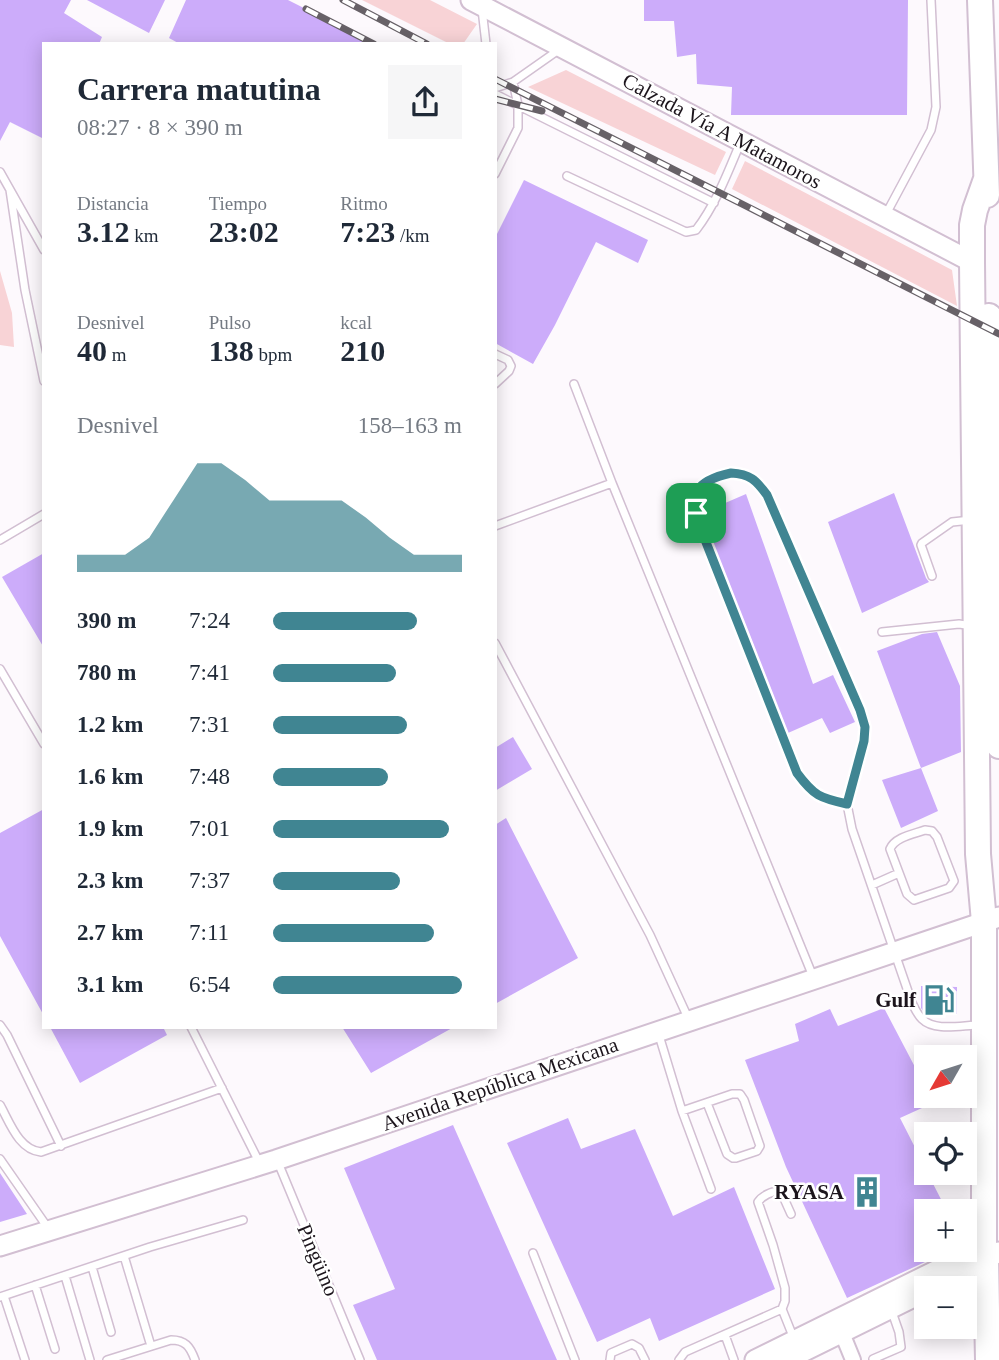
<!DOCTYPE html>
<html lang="es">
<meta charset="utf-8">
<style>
body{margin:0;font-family:"Times New Roman",serif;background:#f6f6f7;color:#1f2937;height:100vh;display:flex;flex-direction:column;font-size:26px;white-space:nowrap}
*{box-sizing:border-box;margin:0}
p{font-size:23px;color:#747a83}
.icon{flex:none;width:38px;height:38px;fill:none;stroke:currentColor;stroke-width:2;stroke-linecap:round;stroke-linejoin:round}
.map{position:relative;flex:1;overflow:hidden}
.sheet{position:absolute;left:42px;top:42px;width:455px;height:987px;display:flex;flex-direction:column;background:#fff;border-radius:0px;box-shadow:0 4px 18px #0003}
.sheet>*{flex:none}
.needle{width:46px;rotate:231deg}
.tools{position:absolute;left:914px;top:1045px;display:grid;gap:14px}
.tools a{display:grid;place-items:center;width:63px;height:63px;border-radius:0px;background:#fff;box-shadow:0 4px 18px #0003;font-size:35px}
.pin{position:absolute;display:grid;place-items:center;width:60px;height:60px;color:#fff;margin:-30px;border-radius:14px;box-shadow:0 4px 10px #0006}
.round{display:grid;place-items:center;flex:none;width:74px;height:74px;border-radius:0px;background:#f6f6f7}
.overview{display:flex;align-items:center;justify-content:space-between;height:119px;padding:0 35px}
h1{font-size:32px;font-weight:700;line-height:52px}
.figures{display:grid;grid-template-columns:repeat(3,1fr);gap:10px;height:119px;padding:7px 35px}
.figures div{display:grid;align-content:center}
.figures b{font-size:30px;font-weight:700}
.figures small{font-size:19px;font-weight:400}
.figures p{font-size:19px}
.chart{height:196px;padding:14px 35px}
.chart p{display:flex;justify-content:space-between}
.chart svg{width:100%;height:126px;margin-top:7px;fill:#408592;opacity:.7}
ul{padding:0 35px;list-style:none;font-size:23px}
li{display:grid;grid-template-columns:112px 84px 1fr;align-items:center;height:52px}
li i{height:18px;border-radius:9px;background:#408592}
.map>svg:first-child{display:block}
.grass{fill:#f8d3d6}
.building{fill:#ccacfa}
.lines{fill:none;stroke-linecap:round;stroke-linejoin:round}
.lane-casing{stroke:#d2bfd2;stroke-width:10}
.street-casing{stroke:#d2bfd2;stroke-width:18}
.secondary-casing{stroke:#d2bfd2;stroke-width:23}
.highway-casing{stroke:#d2bfd2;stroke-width:28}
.lane{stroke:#fff;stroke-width:7}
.street{stroke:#fff;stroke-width:14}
.secondary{stroke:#fff;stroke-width:19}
.highway{stroke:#fff;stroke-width:24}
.rail-casing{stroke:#676167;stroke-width:7}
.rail{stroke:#fff;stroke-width:4.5;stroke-dasharray:13;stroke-linecap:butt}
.route-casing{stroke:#fff;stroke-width:14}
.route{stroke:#408592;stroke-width:9}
.labels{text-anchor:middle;stroke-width:5;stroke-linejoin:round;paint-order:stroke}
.street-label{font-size:21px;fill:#1c151c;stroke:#fff}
.poi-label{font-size:21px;font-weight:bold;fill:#1c151c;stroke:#fff;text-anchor:end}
</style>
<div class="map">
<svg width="999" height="1360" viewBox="0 0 999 1360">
<rect width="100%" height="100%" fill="#fdf9fd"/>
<!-- grass -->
<path class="grass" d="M 362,0 L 430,0 L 477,24 L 463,44 L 450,44 Z
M 566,70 L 726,152 L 715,175 L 528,87 Z
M 745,161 L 952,270 L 957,306 L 732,189 Z
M 0,271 L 12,313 L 14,347 L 0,345 Z"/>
<!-- building -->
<path class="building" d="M 0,0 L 71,0 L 64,13 L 102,37 L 99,44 L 44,44 L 44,139 L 10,122 L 0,141 Z
M 87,0 L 165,0 L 149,33 Z
M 186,0 L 288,0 L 375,44 L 180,44 L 169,38 Z
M 644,0 L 908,0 L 907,115 L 731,115 L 732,87 L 697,84 L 696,54 L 677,57 L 674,21 L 644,21 Z
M 524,180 L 648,240 L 638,263 L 596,242 L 555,325 L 533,364 L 495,343 L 495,238 Z
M 894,493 L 926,578 L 929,582 L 862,613 L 828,522 Z
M 746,494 L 813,684 L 833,675 L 855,722 L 830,733 L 822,718 L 788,733 L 706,525 L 702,513 Z
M 44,553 L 44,648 L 2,577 Z
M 937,632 L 960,686 L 961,752 L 921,768 L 877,651 L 922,634 Z
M 513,737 L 532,769 L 495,791 L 495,748 Z
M 921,768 L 938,811 L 901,828 L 882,780 Z
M 44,809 L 44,1016 L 0,936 L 0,833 Z
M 506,818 L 578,958 L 495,1004 L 495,825 Z
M 921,986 L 957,987 L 957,1014 L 925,1014 L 921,1008 Z
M 884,1008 L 926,1088 L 926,1096 L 930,1096 L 933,1103 L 900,1118 L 926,1169 L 926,1172 L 927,1172 L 947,1211 L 926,1211 L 926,1250 L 951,1250 L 847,1298 L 786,1167 L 745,1060 L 799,1041 L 795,1024 L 830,1009 L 838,1026 Z
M 50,1027 L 163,1027 L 167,1035 L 80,1083 Z
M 342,1027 L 454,1027 L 371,1073 Z
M 568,1118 L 581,1149 L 635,1129 L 673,1216 L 734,1187 L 775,1289 L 659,1341 L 650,1318 L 597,1342 L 507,1143 Z
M 453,1125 L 557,1360 L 377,1360 L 353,1305 L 395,1289 L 344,1168 Z
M 0,1173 L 27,1214 L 0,1222 Z"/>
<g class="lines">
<defs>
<path id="lane" d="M 482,9 L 486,44
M 495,88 L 513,82 L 560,49
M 495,94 L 714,203
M 0,172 L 44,250
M 495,174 L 518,128 L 518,105 L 513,82
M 567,176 L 686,232 L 696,230 C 716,204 728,172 741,141
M 10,190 L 25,290 L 44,381
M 885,216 L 931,130 L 936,107 L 931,0
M 495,354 L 508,360 L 511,366 L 509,371 L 495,384
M 612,483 L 814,979
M 495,526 L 612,483 L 574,384
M 0,540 L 44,514
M 932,576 L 921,545 L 922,543 L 952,522 L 971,520
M 882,632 L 959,624 L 973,626
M 495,643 L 650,935 L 689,1020
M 0,669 L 44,744
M 847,804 C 820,798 814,796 797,773 L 700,527 C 698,519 693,509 694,500 C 696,481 726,469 742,474 C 754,476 760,486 767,495 L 860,710 L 865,727 L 864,741 L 847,804 L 852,829 L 912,1003 C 915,1009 917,1014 922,1019 C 935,1032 962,1025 980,1025
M 925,830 L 932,831 L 937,837 L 954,881 L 949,888 L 914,900 L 907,894 L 890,849 C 895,837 914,834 925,830 Z
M 872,885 L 899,873
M 0,1025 L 7,1035 L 61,1146
M 191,1027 L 260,1164
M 658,1032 L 682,1111 L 711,1189
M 0,1105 C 10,1123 19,1150 41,1152 L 222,1088
M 682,1111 L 732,1094 L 740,1094 L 744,1100 L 760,1146 L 757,1151 L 736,1158 L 733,1158 L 727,1154 L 707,1103
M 0,1159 L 48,1228
M 277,1160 L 360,1360
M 533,1253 L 575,1360
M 124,1256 L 151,1346
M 92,1267 L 111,1332
M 65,1276 L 90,1360
M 35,1285 L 55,1349
M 4,1296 L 25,1360
M 0,1297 L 150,1247 L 243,1220
M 782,1309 L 785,1301 L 785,1288 L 773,1245 L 758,1202 C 762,1196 772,1191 779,1191 L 782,1194 L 791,1214
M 725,1335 L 734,1360
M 873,1359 L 901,1347 L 899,1332 L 891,1309
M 107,1360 L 171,1340 C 185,1340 190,1346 195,1360
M 610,1360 L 611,1353 L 632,1344 L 639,1348 L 645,1360
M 679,1360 L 685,1352 L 782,1309 L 794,1339"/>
<path id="street" d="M 842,1333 L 853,1360"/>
<path id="secondary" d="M 471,0 L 972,262
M 0,1246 L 276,1160 L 999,917
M 931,1288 L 999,1252
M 755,1360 L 984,1247
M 786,1360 L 926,1291"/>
<path id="highway" d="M 980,0 L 987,195
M 986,179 L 975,210 L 972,225 L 972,262 L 978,854 L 984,922 L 984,1247 L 986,1260 L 988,1360
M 989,316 L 997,497 L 999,746"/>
</defs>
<!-- lane casing -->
<use href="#lane" class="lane-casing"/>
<!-- street casing -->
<use href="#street" class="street-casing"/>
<!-- secondary casing -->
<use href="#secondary" class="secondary-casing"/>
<!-- highway casing -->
<use href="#highway" class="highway-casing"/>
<!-- lane -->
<use href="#lane" class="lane"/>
<!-- street -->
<use href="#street" class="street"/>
<!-- secondary -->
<use href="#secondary" class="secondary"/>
<!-- highway -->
<use href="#highway" class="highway"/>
<defs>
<path id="rail" d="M 343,0 L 427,44
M 306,9 L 374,44
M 495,79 L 999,334
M 495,99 L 542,111"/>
</defs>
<!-- rail casing -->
<use href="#rail" class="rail-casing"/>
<!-- rail -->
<use href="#rail" class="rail"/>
</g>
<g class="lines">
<defs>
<path id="route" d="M 731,473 C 750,474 756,480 767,495 L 860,710 L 865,727 L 864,741 L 847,804 C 820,798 814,796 797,773 L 700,527 C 689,493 695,481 731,473 Z"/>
</defs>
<!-- route casing -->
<use href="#route" class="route-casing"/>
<!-- route -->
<use href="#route" class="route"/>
</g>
<!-- icons -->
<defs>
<symbol id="fuel-bare" viewBox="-9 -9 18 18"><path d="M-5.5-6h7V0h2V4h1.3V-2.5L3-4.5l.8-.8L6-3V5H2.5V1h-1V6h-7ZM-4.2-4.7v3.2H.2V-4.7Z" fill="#408592" stroke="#fff" stroke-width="2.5" paint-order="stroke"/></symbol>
<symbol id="building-bare" viewBox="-9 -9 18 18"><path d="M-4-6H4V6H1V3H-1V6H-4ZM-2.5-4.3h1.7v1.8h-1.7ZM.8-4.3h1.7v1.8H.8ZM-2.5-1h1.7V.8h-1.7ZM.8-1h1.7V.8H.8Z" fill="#408592" stroke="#fff" stroke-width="2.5" paint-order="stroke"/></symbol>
</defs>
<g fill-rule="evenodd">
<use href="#fuel-bare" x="917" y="978" width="44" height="44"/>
<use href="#building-bare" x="845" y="1170" width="44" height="44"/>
</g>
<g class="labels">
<!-- street labels -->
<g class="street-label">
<text transform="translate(722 131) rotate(28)" y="7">Calzada Vía A Matamoros</text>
<text transform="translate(500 1084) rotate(-19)" y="7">Avenida República Mexicana</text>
<text transform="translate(318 1260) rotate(67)" y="7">Pingüino</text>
</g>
<!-- poi labels -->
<g class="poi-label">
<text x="916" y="1007">Gulf</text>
<text x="844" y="1199">RYASA</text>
</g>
</g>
</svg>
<div class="tools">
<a><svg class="needle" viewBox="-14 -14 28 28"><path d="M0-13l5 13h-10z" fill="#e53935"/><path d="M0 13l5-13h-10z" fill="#747a83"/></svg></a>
<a><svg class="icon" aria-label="locate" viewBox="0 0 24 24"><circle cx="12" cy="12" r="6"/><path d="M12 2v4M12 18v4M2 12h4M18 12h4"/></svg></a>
<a>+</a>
<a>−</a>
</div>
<div class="pin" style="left:696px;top:513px;background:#1e9e55"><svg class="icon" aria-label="arrive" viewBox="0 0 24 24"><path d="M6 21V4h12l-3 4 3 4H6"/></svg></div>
<section class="sheet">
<div class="overview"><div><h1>Carrera matutina</h1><p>08:27 · 8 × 390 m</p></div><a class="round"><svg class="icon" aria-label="share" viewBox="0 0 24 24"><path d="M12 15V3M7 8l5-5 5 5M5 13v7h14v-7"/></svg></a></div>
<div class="figures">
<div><p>Distancia</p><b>3.12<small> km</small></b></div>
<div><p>Tiempo</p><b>23:02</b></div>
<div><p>Ritmo</p><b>7:23<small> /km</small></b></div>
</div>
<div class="figures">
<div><p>Desnivel</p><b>40<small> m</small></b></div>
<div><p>Pulso</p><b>138<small> bpm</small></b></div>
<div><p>kcal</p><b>210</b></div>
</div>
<div class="chart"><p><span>Desnivel</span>158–163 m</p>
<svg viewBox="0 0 160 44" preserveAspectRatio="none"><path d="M0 44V38L10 38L20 38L30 32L40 19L50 6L60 6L70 12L80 19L90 19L100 19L110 19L120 25L130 32L140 38L150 38L160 38V44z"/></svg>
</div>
<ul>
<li><b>390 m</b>7:24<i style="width:76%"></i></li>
<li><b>780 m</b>7:41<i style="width:65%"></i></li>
<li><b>1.2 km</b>7:31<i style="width:71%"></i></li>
<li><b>1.6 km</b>7:48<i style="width:61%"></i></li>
<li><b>1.9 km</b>7:01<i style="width:93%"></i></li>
<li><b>2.3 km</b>7:37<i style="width:67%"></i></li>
<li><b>2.7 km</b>7:11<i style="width:85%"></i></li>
<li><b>3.1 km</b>6:54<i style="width:100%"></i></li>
</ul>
</section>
</div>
